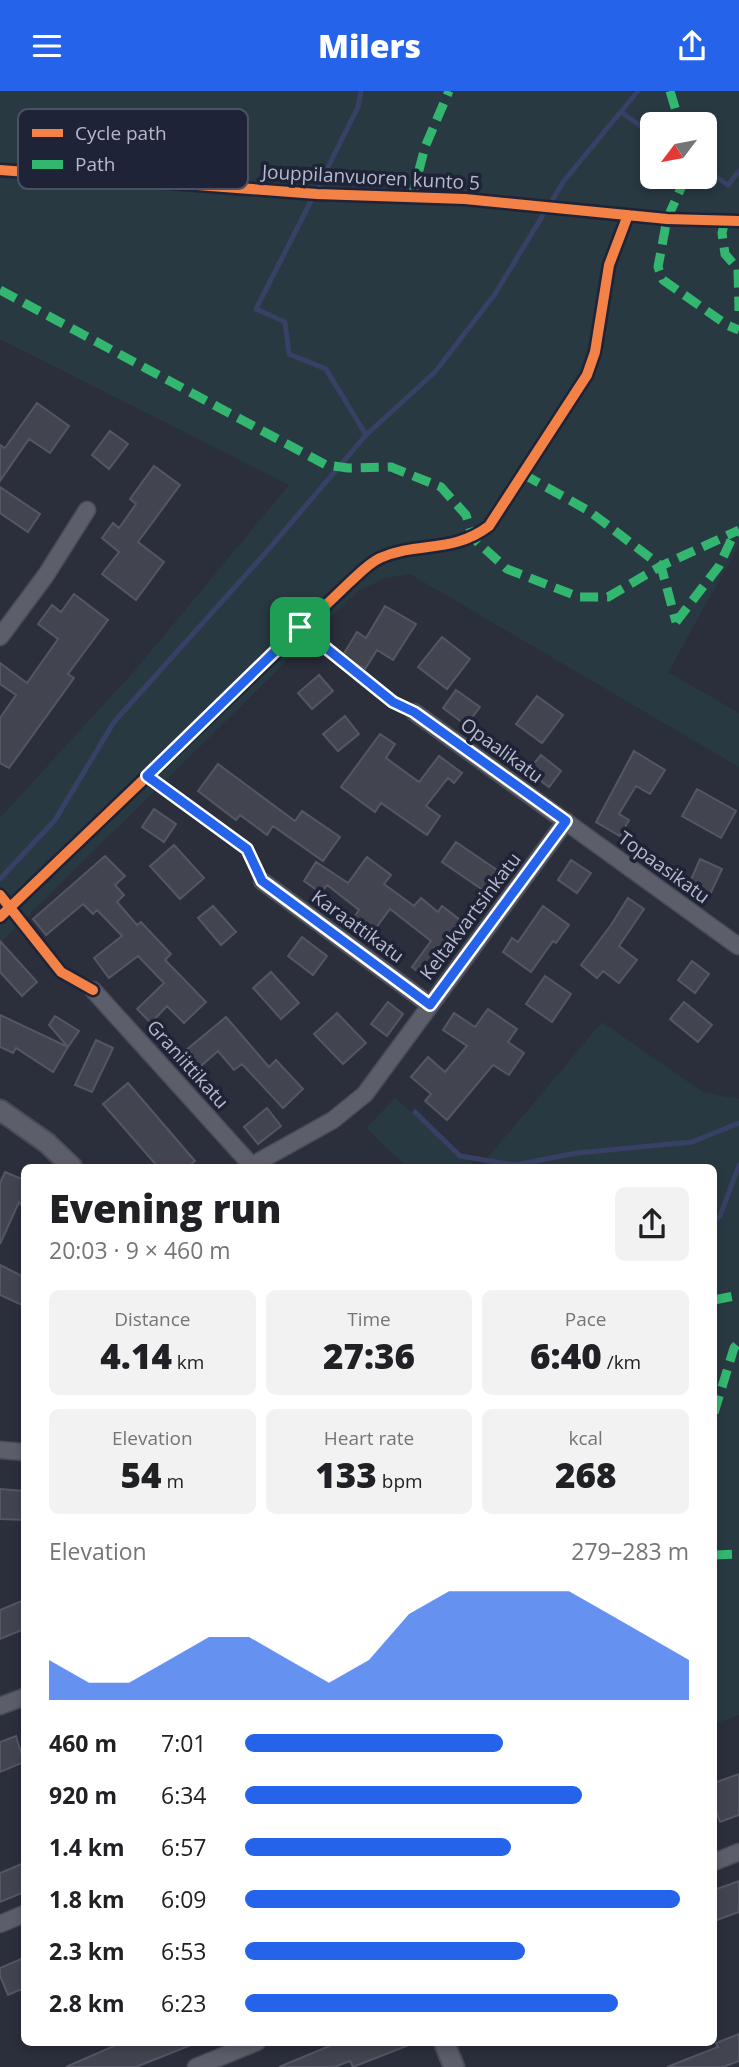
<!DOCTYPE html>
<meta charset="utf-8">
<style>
body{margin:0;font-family:"Open Sans",sans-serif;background:#f2f2f2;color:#202124;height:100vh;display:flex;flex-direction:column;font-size:26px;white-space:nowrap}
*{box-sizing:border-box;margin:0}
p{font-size:23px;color:#757577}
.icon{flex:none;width:38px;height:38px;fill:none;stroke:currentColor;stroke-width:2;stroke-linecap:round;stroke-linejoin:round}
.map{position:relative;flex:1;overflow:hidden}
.panel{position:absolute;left:21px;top:1073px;width:696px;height:882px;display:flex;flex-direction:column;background:#fff;border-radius:10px;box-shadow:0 4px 10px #0003}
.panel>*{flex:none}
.needle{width:46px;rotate:238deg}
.fabs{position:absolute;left:640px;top:21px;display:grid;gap:14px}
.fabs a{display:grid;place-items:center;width:77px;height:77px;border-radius:10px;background:#fff;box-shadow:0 4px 10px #0003;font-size:35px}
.pin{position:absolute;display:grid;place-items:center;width:60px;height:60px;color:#fff;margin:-30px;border-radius:14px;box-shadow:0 4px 10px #0006}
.round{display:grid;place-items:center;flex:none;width:74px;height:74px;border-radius:10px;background:#f2f2f2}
.head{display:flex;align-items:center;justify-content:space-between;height:119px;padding:0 28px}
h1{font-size:38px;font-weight:800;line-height:52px}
.stats{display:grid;grid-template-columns:repeat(3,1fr);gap:10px;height:119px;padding:7px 28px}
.stats div{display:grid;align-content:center;border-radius:10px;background:#f2f2f2;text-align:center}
.stats b{font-size:35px;font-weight:800}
.stats small{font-size:19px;font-weight:400}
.stats p{font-size:19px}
.chart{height:196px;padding:14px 28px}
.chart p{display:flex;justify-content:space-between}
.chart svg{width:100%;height:126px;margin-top:7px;fill:#2563eb;opacity:.7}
ul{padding:0 28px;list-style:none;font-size:23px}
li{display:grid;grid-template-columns:112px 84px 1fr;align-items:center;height:52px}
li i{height:18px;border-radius:9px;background:#2563eb}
header{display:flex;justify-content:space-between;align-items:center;height:91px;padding:0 28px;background:#2563eb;color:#fff;font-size:32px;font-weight:800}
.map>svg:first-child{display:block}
.green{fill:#283942;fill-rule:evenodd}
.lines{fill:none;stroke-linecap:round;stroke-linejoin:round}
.stream{stroke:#384165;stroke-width:5}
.building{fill:#424550;stroke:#545763;stroke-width:2}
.minor-casing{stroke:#494c56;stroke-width:19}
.tertiary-casing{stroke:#494c56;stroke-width:23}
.minor{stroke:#5c5e69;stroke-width:16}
.tertiary{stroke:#5c5e69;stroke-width:19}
.quiet{stroke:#33b770;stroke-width:9;stroke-dasharray:18 9;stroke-linecap:butt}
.cycleway-casing{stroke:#1e2337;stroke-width:15}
.cycleway{stroke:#f48246;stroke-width:10}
.route-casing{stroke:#fff;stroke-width:14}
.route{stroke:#2563eb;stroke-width:9}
.labels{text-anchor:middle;stroke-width:7;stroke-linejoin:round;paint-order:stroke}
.street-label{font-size:19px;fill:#b7bacc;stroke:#1e2337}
.key{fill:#1e2337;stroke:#4c5064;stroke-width:2}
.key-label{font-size:19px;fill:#b7bacc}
</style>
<header><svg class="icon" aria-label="menu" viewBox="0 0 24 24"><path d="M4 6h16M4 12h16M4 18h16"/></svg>Milers<svg class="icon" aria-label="share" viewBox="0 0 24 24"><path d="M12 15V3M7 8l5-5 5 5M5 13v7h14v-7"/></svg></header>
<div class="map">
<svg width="739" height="1976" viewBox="0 0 739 1976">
<rect width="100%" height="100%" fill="#2b2f3c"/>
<!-- green -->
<path class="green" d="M 0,0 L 739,0 L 739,454 L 668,581 L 739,622 L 739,676 L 410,483 L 386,487 L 358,500 L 0,852 L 0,727 L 136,578 L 289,394 L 0,248 ZM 653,33 L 705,33 L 705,86 L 653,86 Z
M 602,931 L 704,1002 L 739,1008 L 739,1624 L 714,1633 L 714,1076 L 480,1076 Z
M 395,1007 L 477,1076 L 407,1076 L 366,1037 Z"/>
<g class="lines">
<!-- stream -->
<path class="stream" d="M 621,21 L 653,44
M 705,78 L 728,94 L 739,80
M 319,94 L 358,16 L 361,0
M 553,108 L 563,91 L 638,0
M 311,110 L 256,218 L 285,231 L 289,263 L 326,278 L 366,344
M 0,788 L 55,729 L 114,631 L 268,459 L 366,344 L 435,281 L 495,203 L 543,124
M 415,1021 L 460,1065 L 515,1074 L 577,1062 L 692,1051 L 739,1032
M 714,1130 L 720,1125 L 739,1074"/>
</g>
<!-- building -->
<path class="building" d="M 37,312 L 69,335 L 50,362 L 29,348 L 0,390 L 0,354 L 5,357 Z
M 110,340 L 128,353 L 109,378 L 92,364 Z
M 154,375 L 180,394 L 138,451 L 164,471 L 136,509 L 102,483 L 119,461 L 102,447 L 113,432 L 119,437 L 136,413 L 130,408 Z
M 0,396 L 40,423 L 28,441 L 0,422 Z
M 74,503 L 108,529 L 68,583 L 74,587 L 9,677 L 0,672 L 0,627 L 16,604 L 0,593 L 0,572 L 27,592 L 58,548 L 38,533 L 52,514 L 61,521 Z
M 385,515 L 416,533 L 393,569 L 377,559 L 365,578 L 343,564 L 357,541 L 366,547 Z
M 442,546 L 470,568 L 447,598 L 418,576 Z
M 319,584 L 333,600 L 312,618 L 298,602 Z
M 456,599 L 480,616 L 466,634 L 443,617 Z
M 537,605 L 563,624 L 542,652 L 516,633 Z
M 345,625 L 359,643 L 338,660 L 323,643 Z
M 380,643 L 395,653 L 386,667 L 419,691 L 439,665 L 462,682 L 454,692 L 448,687 L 426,715 L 440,725 L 427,744 L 381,712 L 375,721 L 341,696 Z
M 634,660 L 665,679 L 650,703 L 636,695 L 619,723 L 629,729 L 620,745 L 596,731 Z
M 541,664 L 561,680 L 549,696 L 528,680 Z
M 218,673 L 295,730 L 302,720 L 340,746 L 323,770 L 273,735 L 267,744 L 240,724 L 236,729 L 198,700 Z
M 697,698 L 736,720 L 721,747 L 682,725 Z
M 154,718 L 176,733 L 164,751 L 142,736 Z
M 456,751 L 497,779 L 483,799 L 442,771 Z
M 174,754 L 204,787 L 180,808 L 150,775 Z
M 105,765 L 125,785 L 115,794 L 124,804 L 117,811 L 137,834 L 141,831 L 171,863 L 165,869 L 206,911 L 184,932 L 167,915 L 151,932 L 137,918 L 164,892 L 138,865 L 109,887 L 94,867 L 122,845 L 97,819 L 93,823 L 83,813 L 46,844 L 33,828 Z
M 367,766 L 391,784 L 384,793 L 414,815 L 421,807 L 438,821 L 442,815 L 464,832 L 437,866 L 442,870 L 429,889 L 412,876 L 431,850 L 390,818 L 373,841 L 354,826 L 359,819 L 327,794 L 321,802 L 304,790 L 316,771 L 348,792 Z
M 700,768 L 722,778 L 707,810 L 686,800 Z
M 571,769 L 591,782 L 577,802 L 558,789 Z
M 628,807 L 644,818 L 619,855 L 637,869 L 619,892 L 603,880 L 597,887 L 581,874 L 611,834 Z
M 213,815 L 236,841 L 221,854 L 198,827 Z
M 543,815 L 569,834 L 556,852 L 553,850 L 531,881 L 503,861 L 512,847 L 518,851 Z
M 302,846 L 327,865 L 313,884 L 288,865 Z
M 0,850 L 37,891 L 22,905 L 0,881 Z
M 692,870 L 709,883 L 695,902 L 678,889 Z
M 271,881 L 299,912 L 281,928 L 253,897 Z
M 545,885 L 571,903 L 552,931 L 526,913 Z
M 388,911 L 403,923 L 387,945 L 371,933 Z
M 684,911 L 712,934 L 698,951 L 670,928 Z
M 488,918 L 517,938 L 508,951 L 524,962 L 509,984 L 493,974 L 447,1029 L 425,1010 L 431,1003 L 411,986 L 428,966 L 445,981 L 467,955 L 443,939 L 454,922 L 475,936 Z
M 337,922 L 366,952 L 343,973 L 314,943 Z
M 0,924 L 68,956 L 53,981 L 16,957 L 13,962 L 0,956 Z
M 55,925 L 79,940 L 68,956 L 49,934 Z
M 226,926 L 269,976 L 276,969 L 303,998 L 283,1017 L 242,973 L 234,979 L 218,960 L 193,982 L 179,965 Z
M 96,949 L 113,957 L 92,1001 L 75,994 Z
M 128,992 L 195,1070 L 188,1076 L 158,1076 L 103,1013 Z
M 267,1017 L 281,1035 L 258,1053 L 244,1036 Z
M 5,1081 L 24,1089 L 24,1118 L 19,1111 L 0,1153 L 0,1092 Z
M 0,1174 L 24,1186 L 24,1215 L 0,1204 Z
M 0,1398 L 24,1400 L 24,1429 L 0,1428 Z
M 24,1509 L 24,1538 L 0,1548 L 0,1519 Z
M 16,1645 L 24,1671 L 0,1681 L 0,1651 Z
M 739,1683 L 739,1724 L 720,1731 L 714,1714 L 714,1692 Z
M 24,1772 L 24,1801 L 0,1811 L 0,1782 Z
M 739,1790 L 739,1821 L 714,1830 L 714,1799 Z
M 21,1868 L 24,1877 L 24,1897 L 8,1904 L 0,1885 L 0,1877 Z
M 739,1943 L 739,1970 L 723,1976 L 667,1976 L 718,1956 L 716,1952 Z
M 123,1951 L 196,1951 L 196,1952 L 136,1976 L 66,1976 Z
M 339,1951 L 414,1951 L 414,1952 L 353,1976 L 350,1970 L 334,1976 L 279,1976 Z"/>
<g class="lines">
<defs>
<path id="minor" d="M 0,546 L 46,484 L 87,419
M 414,621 L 738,855
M 262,790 L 430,914
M 93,899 L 253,1076
M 249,1076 L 333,1029 L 365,1003 L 566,730
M 0,1359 L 24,1361
M 0,1615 L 24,1606
M 714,1771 L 739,1761
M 0,1833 L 24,1823
M 196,1976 L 257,1951"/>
<path id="tertiary" d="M 0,1019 L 47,1052 L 72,1076
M 444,1951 L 454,1976"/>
</defs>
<!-- minor casing -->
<use href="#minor" class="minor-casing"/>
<!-- tertiary casing -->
<use href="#tertiary" class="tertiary-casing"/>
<!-- minor -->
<use href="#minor" class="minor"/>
<!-- tertiary -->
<use href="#tertiary" class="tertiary"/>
<!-- quiet -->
<path class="quiet" d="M 670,0 L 680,33
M 686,86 L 667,128 L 658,176 L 663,189 L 727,234 L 739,239
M 412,106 L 425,56 L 449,0
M 725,130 L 722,142 L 725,163 L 738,178 L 739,220
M 0,199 L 326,374 L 348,377 L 391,376 L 441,396 L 466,424 L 473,447 L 507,478 L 579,506 L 608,506 L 661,475 L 739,439
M 523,383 L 589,420 L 661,475 L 676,531
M 676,531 L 719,475 L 733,445 L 739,441
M 714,1209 L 739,1204
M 714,1322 L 734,1257 L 739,1251
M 714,1464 L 739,1463"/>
<defs>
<path id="cycleway" d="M 0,79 L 317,103 L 465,108 L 667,128 L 739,130
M 300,536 L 393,611 L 414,621
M 147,685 L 247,758 L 262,790
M 0,804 L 61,881 L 93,899
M 0,826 L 350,491 C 359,483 369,472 380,467 C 418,450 452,463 489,435 L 587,284 L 595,261 L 609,174 L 628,124"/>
</defs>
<!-- cycleway casing -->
<use href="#cycleway" class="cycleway-casing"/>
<!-- cycleway -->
<use href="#cycleway" class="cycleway"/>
</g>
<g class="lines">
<defs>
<path id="route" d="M 300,536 L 393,611 L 414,621 L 566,730 L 430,914 L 262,790 L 247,758 L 147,685 Z"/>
</defs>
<!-- route casing -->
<use href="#route" class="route-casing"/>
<!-- route -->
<use href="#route" class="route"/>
</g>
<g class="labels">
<!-- street labels -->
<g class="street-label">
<text transform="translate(371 86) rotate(3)" y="7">Jouppilanvuoren kunto 5</text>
<text transform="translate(502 659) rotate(36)" y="7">Opaalikatu</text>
<text transform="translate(664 776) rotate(36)" y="7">Topaasikatu</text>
<text transform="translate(470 825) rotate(-53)" y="7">Keltakvartsinkatu</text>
<text transform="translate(358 835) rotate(36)" y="7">Karaattikatu</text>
<text transform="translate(188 973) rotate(48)" y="7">Graniittikatu</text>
</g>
</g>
<!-- legend -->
<rect x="18" y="18" width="230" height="80" rx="10" class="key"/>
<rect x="32" y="38" width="31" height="8" fill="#f48246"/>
<rect x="32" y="69" width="31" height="9" fill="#33b770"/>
<g class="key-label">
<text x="75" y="49">Cycle path</text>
<text x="75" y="80">Path</text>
</g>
</svg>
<div class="fabs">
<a><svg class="needle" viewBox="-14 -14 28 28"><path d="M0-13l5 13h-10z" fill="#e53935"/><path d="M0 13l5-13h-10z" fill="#757577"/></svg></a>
</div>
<div class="pin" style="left:300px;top:536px;background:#1e9e55"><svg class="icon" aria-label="arrive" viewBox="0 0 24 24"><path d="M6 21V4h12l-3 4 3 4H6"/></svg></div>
<section class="panel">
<div class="head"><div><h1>Evening run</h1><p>20:03 · 9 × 460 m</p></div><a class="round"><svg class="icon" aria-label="share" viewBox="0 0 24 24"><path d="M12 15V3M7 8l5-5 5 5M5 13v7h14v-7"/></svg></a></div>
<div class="stats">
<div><p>Distance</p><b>4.14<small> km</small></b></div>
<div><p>Time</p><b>27:36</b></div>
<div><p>Pace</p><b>6:40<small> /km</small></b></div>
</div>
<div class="stats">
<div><p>Elevation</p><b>54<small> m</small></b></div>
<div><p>Heart rate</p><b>133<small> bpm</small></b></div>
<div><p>kcal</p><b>268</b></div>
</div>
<div class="chart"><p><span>Elevation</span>279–283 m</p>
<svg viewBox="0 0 160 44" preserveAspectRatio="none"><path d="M0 44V30L10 38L20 38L30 30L40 22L50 22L60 30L70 38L80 30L90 14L100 6L110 6L120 6L130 6L140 14L150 22L160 30V44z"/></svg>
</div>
<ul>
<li><b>460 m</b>7:01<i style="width:58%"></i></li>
<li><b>920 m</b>6:34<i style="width:76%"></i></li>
<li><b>1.4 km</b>6:57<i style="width:60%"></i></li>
<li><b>1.8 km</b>6:09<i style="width:98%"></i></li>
<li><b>2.3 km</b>6:53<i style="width:63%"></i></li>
<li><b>2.8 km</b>6:23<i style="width:84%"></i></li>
</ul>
</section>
</div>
